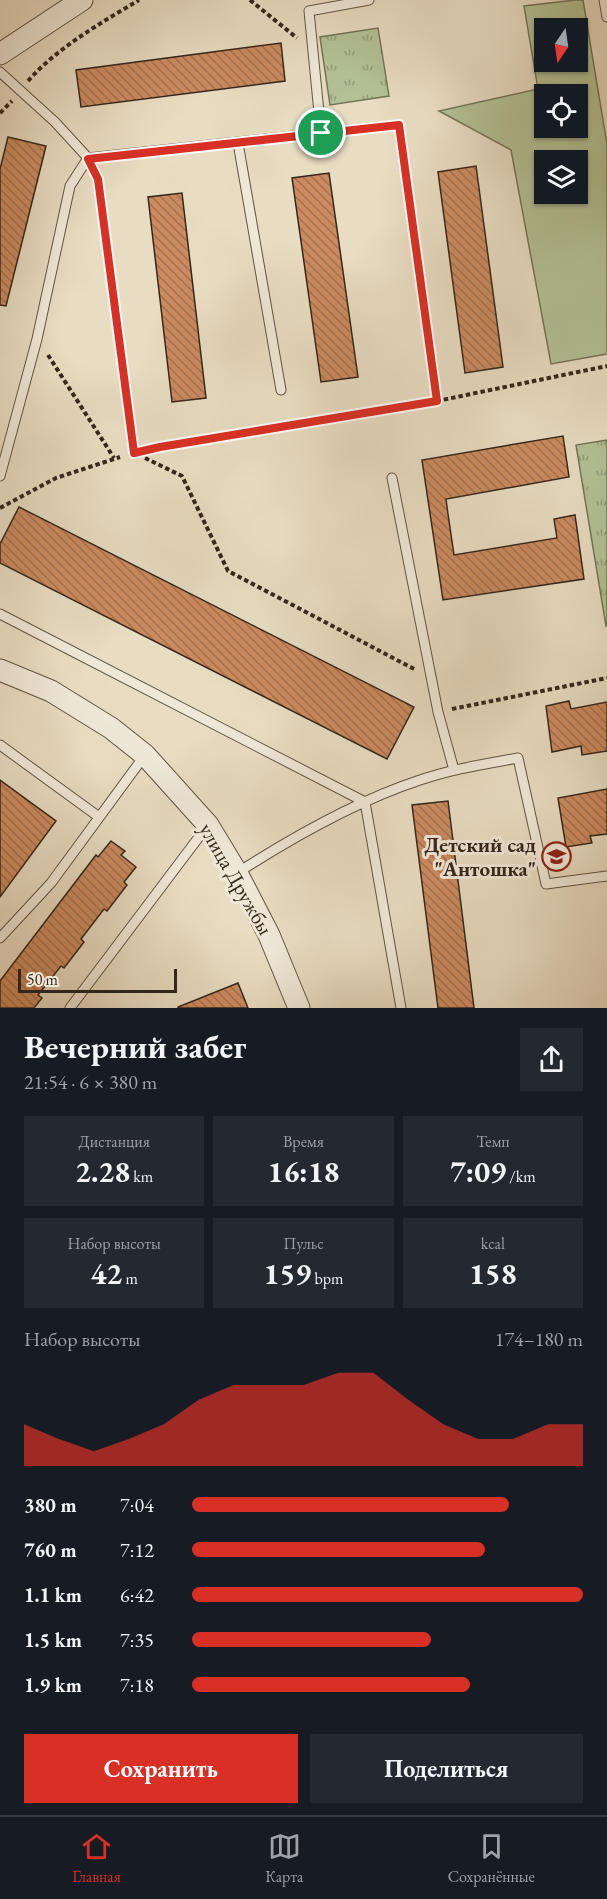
<!DOCTYPE html>
<html lang="ru">
<meta charset="utf-8">
<style>
body{margin:0;font-family:"EB Garamond",serif;background:#242831;color:#f1f3f6;height:100vh;display:flex;flex-direction:column;font-size:22px;white-space:nowrap}
*{box-sizing:border-box;margin:0}
p{font-size:20px;color:#9ea1a6}
.icon{flex:none;width:33px;height:33px;fill:none;stroke:currentColor;stroke-width:2;stroke-linecap:round;stroke-linejoin:round}
.map{position:relative;height:1008px;overflow:hidden}
.sheet{display:flex;flex-direction:column;background:#171b24;flex:1}
.sheet>*{flex:none}
.needle{width:39px;rotate:193deg}
.fabs{position:absolute;left:534px;top:18px;display:grid;gap:12px}
.fabs a{display:grid;place-items:center;width:54px;height:54px;border-radius:0px;background:#171b24;box-shadow:0 2px 4px #0004;font-size:30px}
.scale{position:absolute;left:18px;bottom:15px;width:159px;box-sizing:border-box;padding-left:6px;border:3px solid #34261a;border-top:0;font-size:16px;line-height:21px;white-space:nowrap;color:#34261a;-webkit-text-stroke:4px #f0e8d7;paint-order:stroke}
.pin{position:absolute;display:grid;place-items:center;width:51px;height:51px;color:#fff;margin:-26px;border:3px solid #fff;border-radius:50%;box-shadow:0 2px 6px #0007}
.round{display:grid;place-items:center;flex:none;width:63px;height:63px;border-radius:0px;background:#242831}
.overview{display:flex;align-items:center;justify-content:space-between;height:102px;padding:0 24px}
h1{font-size:33px;font-weight:700;line-height:45px}
.metrics{display:grid;grid-template-columns:repeat(3,1fr);gap:9px;height:102px;padding:6px 24px}
.metrics div{display:grid;align-content:center;border-radius:0px;background:#242831;text-align:center}
.metrics b{font-size:30px;font-weight:700}
.metrics small{font-size:16px;font-weight:400}
.metrics p{font-size:16px}
.chart{height:168px;padding:12px 24px}
.chart p{display:flex;justify-content:space-between}
.chart svg{width:100%;height:108px;margin-top:6px;fill:#d93025;opacity:.7}
.action{display:flex;gap:12px;margin-top:auto;padding:12px 24px}
.action a{flex:1;height:69px;border-radius:0px;background:#d93025;color:#fff;font-size:24px;font-weight:700;line-height:69px;text-align:center}
.action a+a{background:#242831;color:#f1f3f6}
ul{padding:0 24px;list-style:none;font-size:20px}
li{display:grid;grid-template-columns:96px 72px 1fr;align-items:center;height:45px}
li i{height:15px;border-radius:8px;background:#d93025}
.tab-bar{display:flex;justify-content:space-around;align-items:center;height:84px;border-top:2px solid #363941;background:#171b24;font-size:16px;color:#9ea1a6}
.tab-bar a{display:grid;justify-items:center;gap:3px}
.tab-bar .current{color:#d93025}
.map>svg:first-child{display:block}
.grass{fill:#b3c196;stroke:#747458;stroke-width:1.5;fill-rule:evenodd}
.park{fill:url(#park-tufts);stroke:#747458;stroke-width:1.5}
.building{fill:url(#building-back-hatch);stroke:#34261a;stroke-width:1.5}
.lines{fill:none;stroke-linecap:round;stroke-linejoin:round}
.service-casing{stroke:#615444;stroke-width:11}
.tertiary-casing{stroke:#615444;stroke-width:23}
.path{stroke:#34261a;stroke-width:4;stroke-dasharray:4.5 3;stroke-linecap:butt}
.service{stroke:#f0e8d7;stroke-width:9}
.tertiary{stroke:#f0e8d7;stroke-width:21}
.route-casing{stroke:#fff;stroke-width:12}
.route{stroke:#d93025;stroke-width:8}
.labels{text-anchor:middle;stroke-width:6;stroke-linejoin:round;paint-order:stroke}
.poi-label{font-size:21px;font-weight:bold;fill:#34261a;stroke:#f0e8d7;text-anchor:end}
.street-label{font-size:21px;fill:#34261a;stroke:#f0e8d7}
</style>
<div class="map">
<svg width="607" height="1008" viewBox="0 0 607 1008">
<defs>
<pattern id="park-tufts" width="24" height="20" patternUnits="userSpaceOnUse" patternTransform="scale(1.5)"><rect width="24" height="20" fill="#b3c196"/><path d="M3 7l-1-3M5 7V3M7 7l1-3M15 17l-1-3M17 17v-4M19 17l1-3" fill="none" stroke="#929d7a"/></pattern>
<pattern id="building-back-hatch" width="6" height="6" patternUnits="userSpaceOnUse" patternTransform="scale(1.5)"><rect width="6" height="6" fill="#cb8a60"/><path d="M-1 5l2 2M0 0l6 6M5-1l2 2" fill="none" stroke="#a6714e"/></pattern>
</defs>
<rect width="100%" height="100%" fill="#e8dcc2"/>
<filter id="stains"><feTurbulence type="fractalNoise" baseFrequency=".00333" numOctaves="4"/><feColorMatrix values="0 0 0 0 .2 0 0 0 0 .09 0 0 0 0 .02 0 0 0 .5 -.17"/></filter>
<radialGradient id="worn" r=".72"><stop offset=".6" stop-color="#630" stop-opacity="0"/><stop offset="1" stop-color="#630" stop-opacity=".3"/></radialGradient>
<!-- grass -->
<path class="grass" d="M 575,0 L 583,0 L 607,144 L 607,354 L 551,364 L 511,150 L 439,111 L 538,89 L 524,6 ZM 544,28 L 578,28 L 578,62 L 544,62 ZM 544,94 L 578,94 L 578,128 L 544,128 ZM 544,160 L 578,160 L 578,194 L 544,194 Z"/>
<!-- park -->
<path class="park" d="M 378,28 L 389,96 L 330,105 L 320,37 Z
M 607,440 L 607,625 L 606,626 L 576,445 Z"/>
<!-- building -->
<path class="building" d="M 281,43 L 285,81 L 81,107 L 76,70 Z
M 8,137 L 46,146 L 6,306 L 0,305 L 0,169 Z
M 476,166 L 503,367 L 465,373 L 438,172 Z
M 329,173 L 358,377 L 321,382 L 292,178 Z
M 182,193 L 206,398 L 172,402 L 148,197 Z
M 563,436 L 569,477 L 446,499 L 448,514 L 454,555 L 557,538 L 554,519 L 575,515 L 584,579 L 443,600 L 422,460 Z
M 19,507 L 414,707 L 387,759 L 0,563 L 0,544 Z
M 569,701 L 571,709 L 607,702 L 607,751 L 582,755 L 581,746 L 552,752 L 546,706 Z
M 0,780 L 56,821 L 0,897 Z
M 607,789 L 607,834 L 590,836 L 592,843 L 566,847 L 558,798 Z
M 448,801 L 474,1008 L 438,1008 L 412,805 Z
M 111,841 L 125,851 L 121,855 L 136,867 L 124,882 L 127,885 L 107,911 L 104,909 L 81,939 L 84,942 L 64,968 L 61,966 L 38,995 L 42,998 L 34,1008 L 0,1008 L 0,981 L 96,855 L 98,857 Z
M 238,983 L 248,1008 L 178,1008 L 178,1007 Z"/>
<g class="lines">
<defs>
<path id="service" d="M 604,0 L 607,17
M 0,72 L 55,122 L 88,158 L 98,179 L 134,453
M 321,133 L 399,125 L 429,343
M 238,143 L 281,390
M 0,476 L 37,339 L 70,186 L 88,158 L 321,133 L 309,11 L 369,0
M 392,478 L 438,712 L 454,770
M 0,614 L 365,802 L 401,1008
M 0,745 L 99,817
M 237,873 C 293,837 356,801 420,780 C 452,769 485,764 518,758 L 546,884 L 607,876
M 0,938 L 51,883 L 145,755
M 70,1008 L 208,825"/>
<path id="tertiary" d="M 0,54 L 82,0
M 0,670 L 51,691 L 111,728 L 145,755 L 208,825 L 237,873 L 269,935 L 299,1008"/>
</defs>
<!-- service casing -->
<use href="#service" class="service-casing"/>
<!-- tertiary casing -->
<use href="#tertiary" class="tertiary-casing"/>
<!-- path -->
<path class="path" d="M 250,0 L 297,38
M 28,81 C 58,47 101,23 139,0
M 0,113 L 12,101
M 430,354 L 437,401
M 48,355 L 114,458
M 148,450 L 437,401 L 607,366
M 145,458 L 182,476 L 228,571 L 416,670
M 0,508 L 56,478 L 120,457
M 452,709 L 607,678"/>
<!-- service -->
<use href="#service" class="service"/>
<!-- tertiary -->
<use href="#tertiary" class="tertiary"/>
</g>
<g class="lines">
<defs>
<path id="route" d="M 399,125 L 437,401 L 160,447 L 134,453 L 98,179 L 88,159 Z"/>
</defs>
<!-- route casing -->
<use href="#route" class="route-casing"/>
<!-- route -->
<use href="#route" class="route"/>
</g>
<!-- icons -->
<defs>
<symbol id="school-ring" viewBox="-11 -11 22 22"><circle r="9.5" fill="#f0e8d7" stroke="#8f2418" stroke-width="1.5"/><path d="M0-5L7-2L0 1L-7-2ZM-4 1L0 2.5L4 1V4Q0 6-4 4Z" fill="#8f2418"/></symbol>
</defs>
<g fill-rule="evenodd">
<use href="#school-ring" x="540" y="840" width="33" height="33"/>
</g>
<g class="labels">
<!-- poi labels -->
<g class="poi-label">
<text x="536" y="852">Детский сад<tspan x="536" dy="24">"Антошка"</tspan></text>
</g>
<!-- street labels -->
<g class="street-label">
<text transform="translate(236 879) rotate(60)" y="7">улица Дружбы</text>
</g>
</g>
<rect width="100%" height="100%" filter="url(#stains)"/>
<rect width="100%" height="100%" fill="url(#worn)"/>
</svg>
<div class="fabs">
<a><svg class="needle" viewBox="-14 -14 28 28"><path d="M0-13l5 13h-10z" fill="#e53935"/><path d="M0 13l5-13h-10z" fill="#9ea1a6"/></svg></a>
<a><svg class="icon" aria-label="locate" viewBox="0 0 24 24"><circle cx="12" cy="12" r="6"/><path d="M12 2v4M12 18v4M2 12h4M18 12h4"/></svg></a>
<a><svg class="icon" aria-label="layers" viewBox="0 0 24 24"><path d="M12 4l9 5-9 5-9-5zM3 14l9 5 9-5"/></svg></a>
</div>
<div class="scale">50 m</div>
<div class="pin" style="left:321px;top:133px;background:#1e9e55"><svg class="icon" aria-label="arrive" viewBox="0 0 24 24"><path d="M6 21V4h12l-3 4 3 4H6"/></svg></div>
</div>
<section class="sheet">
<div class="overview"><div><h1>Вечерний забег</h1><p>21:54 · 6 × 380 m</p></div><a class="round"><svg class="icon" aria-label="share" viewBox="0 0 24 24"><path d="M12 15V3M7 8l5-5 5 5M5 13v7h14v-7"/></svg></a></div>
<div class="metrics">
<div><p>Дистанция</p><b>2.28<small> km</small></b></div>
<div><p>Время</p><b>16:18</b></div>
<div><p>Темп</p><b>7:09<small> /km</small></b></div>
</div>
<div class="metrics">
<div><p>Набор высоты</p><b>42<small> m</small></b></div>
<div><p>Пульс</p><b>159<small> bpm</small></b></div>
<div><p>kcal</p><b>158</b></div>
</div>
<div class="chart"><p><span>Набор высоты</span>174–180 m</p>
<svg viewBox="0 0 160 44" preserveAspectRatio="none"><path d="M0 44V27L10 33L20 38L30 33L40 27L50 17L60 11L70 11L80 11L90 6L100 6L110 17L120 27L130 33L140 33L150 27L160 27V44z"/></svg>
</div>
<ul>
<li><b>380 m</b>7:04<i style="width:81%"></i></li>
<li><b>760 m</b>7:12<i style="width:75%"></i></li>
<li><b>1.1 km</b>6:42<i style="width:100%"></i></li>
<li><b>1.5 km</b>7:35<i style="width:61%"></i></li>
<li><b>1.9 km</b>7:18<i style="width:71%"></i></li>
</ul>
<div class="action"><a>Сохранить</a><a>Поделиться</a></div>
</section>
<nav class="tab-bar">
<a class="current"><svg class="icon" aria-label="home" viewBox="0 0 24 24"><path d="M3 11l9-7 9 7M6 9v11h12V9"/></svg>Главная</a>
<a><svg class="icon" aria-label="map" viewBox="0 0 24 24"><path d="M3 6l6-2 6 2 6-2v14l-6 2-6-2-6 2zM9 4v14M15 6v14"/></svg>Карта</a>
<a><svg class="icon" aria-label="saved" viewBox="0 0 24 24"><path d="M7 4h10v16l-5-4-5 4z"/></svg>Сохранённые</a>
</nav>
